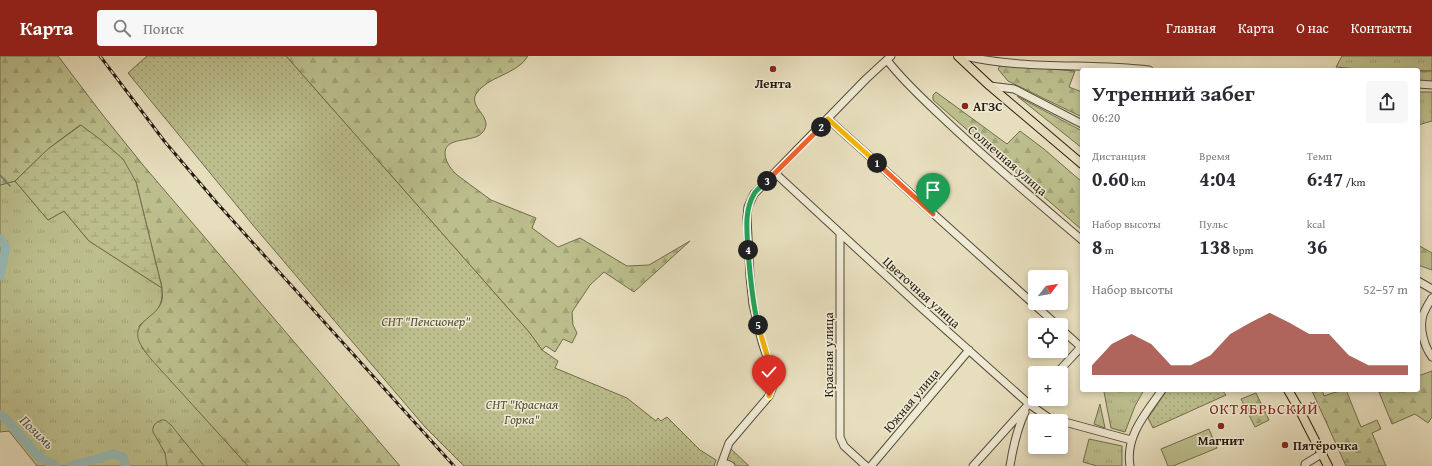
<!DOCTYPE html>
<html lang="ru">
<meta charset="utf-8">
<style>
body{margin:0;font-family:"Gentium Book Plus",serif;background:#f7f7f7;color:#2b2b33;height:100vh;display:flex;flex-direction:column;font-size:15px;white-space:nowrap}
*{box-sizing:border-box;margin:0}
p{font-size:13px;color:#7c7c81}
.icon{flex:none;width:22px;height:22px;fill:none;stroke:currentColor;stroke-width:2;stroke-linecap:round;stroke-linejoin:round}
.map{position:relative;flex:1;overflow:hidden}
.sheet{position:absolute;left:1080px;top:12px;width:340px;height:324px;display:flex;flex-direction:column;background:#fff;border-radius:4px;box-shadow:0 2px 6px #0003}
.sheet>*{flex:none}
.needle{width:26px;rotate:59deg}
.controls{position:absolute;left:1028px;top:214px;display:grid;gap:8px}
.controls a{display:grid;place-items:center;width:40px;height:40px;border-radius:4px;background:#fff;box-shadow:0 2px 6px #0003;font-size:20px}
.pin{position:absolute;display:grid;place-items:center;width:34px;height:34px;color:#fff;margin:-41px -17px;border-radius:50% 50% 50% 0;rotate:-45deg;box-shadow:0 0 4px #0007}
.pin .icon{rotate:45deg}
.km{position:absolute;width:20px;height:20px;margin:-10px;border-radius:50%;background:#222;color:#fff;font-size:11px;line-height:20px;text-align:center}
.round{display:grid;place-items:center;flex:none;width:42px;height:42px;border-radius:4px;background:#f7f7f7}
.summary{display:flex;align-items:center;justify-content:space-between;height:68px;padding:0 12px}
h1{font-size:22px;font-weight:600;line-height:30px}
.figures{display:grid;grid-template-columns:repeat(3,1fr);gap:6px;height:68px;padding:4px 12px}
.figures div{display:grid;align-content:center}
.figures b{font-size:20px;font-weight:600}
.figures small{font-size:11px;font-weight:400}
.figures p{font-size:11px}
.chart{height:112px;padding:8px 12px}
.chart p{display:flex;justify-content:space-between}
.chart svg{width:100%;height:72px;margin-top:4px;fill:#8f2418;opacity:.7}
header{display:flex;align-items:center;gap:24px;box-sizing:border-box;height:56px;padding:0 20px;background:#8f2418;color:#fff}
header strong{font-size:19px}
nav{display:flex;gap:22px;margin-inline-start:auto;font-size:14px}
.search{width:280px;height:36px;background:#f7f7f7;display:flex;align-items:center;gap:10px;box-sizing:border-box;padding:0 14px;border-radius:4px;color:#7c7c81;font-size:15px}
.map>svg:first-child{display:block}
.grass{fill:url(#grass-tufts);stroke:#706c4e}
.forest{fill:url(#forest-firs);stroke:#706c4e}
.wetland{fill:url(#wetland-marsh);stroke:#706c4e}
.park{fill:#bcbf8d;stroke:#706c4e}
.garden{fill:url(#garden-dots);stroke:#706c4e}
.lines{fill:none;stroke-linecap:round;stroke-linejoin:round}
.stream{stroke:#6a7b74;stroke-width:1.5}
.river{stroke:#98bbb7;stroke-width:9}
.minor-casing{stroke:#564b3a;stroke-width:9}
.major-casing{stroke:#251a0f;stroke-width:10}
.minor{stroke:#efead4;stroke-width:7}
.major{stroke:#e7debd;stroke-width:8}
.rail-casing{stroke:#251a0f;stroke-width:3}
.rail{stroke:#efead4;stroke-width:1.5;stroke-dasharray:4.5;stroke-linecap:butt}
.split-1-casing{stroke:#fff;stroke-width:8}
.split-2-casing{stroke:#fff;stroke-width:8}
.split-3-casing{stroke:#fff;stroke-width:8}
.split-4-casing{stroke:#fff;stroke-width:8}
.split-5-casing{stroke:#fff;stroke-width:8}
.split-6-casing{stroke:#fff;stroke-width:8}
.split-1{stroke:#f0652b;stroke-width:5}
.split-2{stroke:#f5b400;stroke-width:5}
.split-3{stroke:#f0652b;stroke-width:5}
.split-4{stroke:#22a559;stroke-width:5}
.split-5{stroke:#22a559;stroke-width:5}
.split-6{stroke:#f5b400;stroke-width:5}
.poi-dot{fill:#8f2418;stroke:#efead4;stroke-width:1.5}
.labels{text-anchor:middle;stroke-width:3;stroke-linejoin:round;paint-order:stroke}
.poi-label{font-size:13px;font-weight:bold;fill:#251a0f;stroke:#efead4}
.street-label{font-size:13px;fill:#251a0f;stroke:#efead4}
.park-label{font-size:13px;font-style:italic;fill:#524c35;stroke:#efead4}
.water-label{font-size:14px;font-style:italic;fill:#4d524a;stroke:#efead4}
.quarter-label{font-size:15px;letter-spacing:1px;fill:#7a1f14;stroke:#efead4}
</style>
<header>
<strong>Карта</strong>
<div class="search"><svg class="icon" aria-label="search" viewBox="0 0 24 24"><circle cx="10" cy="10" r="6"/><path d="M15 15l6 6"/></svg>Поиск</div>
<nav><a>Главная</a><a>Карта</a><a>О нас</a><a>Контакты</a></nav>
</header>
<div class="map">
<svg width="1432" height="410" viewBox="0 0 1432 410">
<defs>
<pattern id="grass-tufts" width="24" height="20" patternUnits="userSpaceOnUse"><rect width="24" height="20" fill="#bcbf8d"/><path d="M3 7l-1-3M5 7V3M7 7l1-3M15 17l-1-3M17 17v-4M19 17l1-3" fill="none" stroke="#a1a478"/></pattern>
<pattern id="forest-firs" width="22" height="20" patternUnits="userSpaceOnUse"><rect width="22" height="20" fill="#bcbf8d"/><path d="M5 1l3.5 6h-7zM16 11l3.5 6h-7z" fill="#a1a478"/></pattern>
<pattern id="wetland-marsh" width="20" height="14" patternUnits="userSpaceOnUse"><rect width="20" height="14" fill="#bcbf8d"/><path d="M1 5h8M5 5V1M11 12h8M15 12V8" fill="none" stroke="#a1a478"/></pattern>
<pattern id="garden-dots" width="8" height="8" patternUnits="userSpaceOnUse"><rect width="8" height="8" fill="#bcbf8d"/><path d="M2 2h.1M6 6h.1" fill="none" stroke="#a1a478" stroke-width="1.8" stroke-linecap="round"/></pattern>
</defs>
<rect width="100%" height="100%" fill="#e7debd"/>
<filter id="stains"><feTurbulence type="fractalNoise" baseFrequency=".005" numOctaves="4"/><feColorMatrix values="0 0 0 0 .2 0 0 0 0 .09 0 0 0 0 .02 0 0 0 .5 -.17"/></filter>
<radialGradient id="worn" r=".72"><stop offset=".6" stop-color="#630" stop-opacity="0"/><stop offset="1" stop-color="#630" stop-opacity=".3"/></radialGradient>
<!-- grass -->
<path class="grass" d="M 1342,0 L 1432,0 L 1432,15 L 1358,13 L 1336,11 Z
M 1418,36 L 1432,36 L 1432,65 L 1418,69 Z
M 1017,40 L 1082,75 L 1082,92 Z
M 15,125 L 48,164 L 64,155 L 89,185 L 162,232 C 163,255 154,256 139,270 L 142,292 L 248,410 L 204,410 L 165,364 L 163,392 L 167,403 L 167,410 L 37,410 L 9,375 L 0,376 L 0,129 Z
M 1105,334 L 1144,334 L 1135,350 L 1125,376 L 1111,372 L 1104,336 Z
M 1100,348 L 1105,372 L 1094,368 Z
M 1089,383 L 1122,390 L 1122,410 L 1097,410 L 1083,406 Z"/>
<!-- forest -->
<path class="forest" d="M 0,0 L 58,0 L 102,58 L 143,109 L 400,410 L 248,410 L 150,302 C 138,286 130,276 149,261 C 155,256 160,252 162,244 C 163,240 162,236 162,232 L 136,126 L 127,117 L 108,90 L 80,69 L 48,93 L 15,125 L 0,129 Z
M 286,0 L 528,0 C 517,19 487,20 476,38 C 468,52 496,62 482,77 C 473,87 444,80 445,98 C 446,107 451,113 457,119 L 491,144 L 536,162 L 532,172 L 558,191 L 580,182 L 627,210 L 649,209 L 690,185 L 634,236 L 604,216 L 590,229 L 572,256 L 573,269 L 577,277 L 572,287 L 563,283 L 555,296 L 546,290 L 542,294 L 529,276 Z
M 1004,9 L 1075,15 L 1069,31 L 1082,36 L 1082,61 L 1008,25 L 998,13 L 1000,10 Z
M 1418,15 L 1432,15 L 1432,27 L 1418,26 Z
M 936,36 L 1007,88 L 1020,75 L 1044,93 L 1082,126 L 1082,174 L 933,44 L 933,39 Z
M 1418,189 L 1432,197 L 1432,214 L 1418,209 Z
M 1432,315 L 1432,361 L 1428,367 L 1415,358 L 1392,368 L 1379,336 L 1383,334 L 1418,334 L 1418,320 Z
M 1316,334 L 1322,334 L 1324,340 L 1336,336 L 1336,334 L 1346,334 L 1361,371 L 1377,364 L 1381,373 L 1372,377 L 1386,410 L 1346,410 L 1312,335 Z
M 1256,337 L 1269,364 L 1255,371 L 1241,343 Z
M 162,364 L 165,364 L 171,369 L 204,410 L 167,410 L 165,397 L 153,376 C 152,369 156,366 162,364 Z"/>
<!-- wetland -->
<path class="wetland" d="M 81,69 L 101,84 L 123,103 L 136,126 L 162,232 L 89,185 L 64,155 L 48,164 L 15,125 L 48,93 Z"/>
<!-- park -->
<path class="park" d="M 1209,373 L 1217,392 L 1173,410 L 1168,410 L 1161,393 Z"/>
<!-- garden -->
<path class="garden" d="M 147,0 L 286,0 L 529,276 L 542,294 L 558,305 L 555,312 L 627,342 L 656,365 L 658,362 L 661,365 L 667,361 L 700,394 L 716,404 L 714,410 L 464,410 L 425,371 L 252,168 L 128,17 Z
M 1167,334 L 1222,334 L 1226,339 L 1153,372 L 1148,362 Z
M 730,392 L 749,410 L 722,410 Z"/>
<g class="lines">
<!-- stream -->
<path class="stream" d="M 0,119 L 10,130"/>
<!-- river -->
<path class="river" d="M 0,183 L 6,191 L 0,220
M 0,359 L 4,361 L 39,401 L 56,410
M 71,410 L 113,398 L 123,401 L 126,410"/>
<defs>
<path id="minor" d="M 965,0 C 1025,14 1088,7 1149,14
M 887,4 C 903,25 923,43 942,61 C 987,104 1035,144 1082,184
M 1418,28 L 1432,29
M 990,30 L 1014,33 L 1082,68
M 828,63 L 1057,269
M 775,117 L 917,248 L 1029,348 L 1049,362 L 1059,365
M 840,178 L 840,381 L 844,390 L 866,410
M 1418,225 L 1432,233
M 1432,242 C 1429,247 1425,253 1423,259 C 1419,272 1424,290 1432,301
M 1061,273 L 1081,291
M 1057,317 L 1082,290
M 1061,365 L 1131,384
M 721,409 L 729,387 L 769,340 L 773,330 L 773,319 L 762,286 L 753,249 L 750,221 L 747,161 L 748,151 L 754,138 L 866,23 L 891,0
M 721,409 L 727,408 L 731,410
M 871,410 L 969,294
M 973,410 L 1035,341
M 1010,410 C 1013,391 1017,373 1025,356
M 1130,410 C 1125,380 1146,357 1162,334
M 1305,410 L 1305,408 L 1323,397"/>
<path id="major" d="M 958,0 L 990,30 L 1082,108
M 1288,334 L 1299,353 L 1328,410"/>
</defs>
<!-- minor casing -->
<use href="#minor" class="minor-casing"/>
<!-- major casing -->
<use href="#major" class="major-casing"/>
<!-- minor -->
<use href="#minor" class="minor"/>
<!-- major -->
<use href="#major" class="major"/>
<defs>
<path id="rail" d="M 100,0 L 165,86 L 217,147 L 454,410"/>
</defs>
<!-- rail casing -->
<use href="#rail" class="rail-casing"/>
<!-- rail -->
<use href="#rail" class="rail"/>
</g>
<g class="lines">
<defs>
<path id="split-1" d="M 877,107 L 933,158"/>
<path id="split-2" d="M 821,71 L 828,63 L 877,107"/>
<path id="split-3" d="M 767,125 L 821,71"/>
<path id="split-4" d="M 748,194 C 747,175 744,155 754,138 C 757,133 763,129 767,125"/>
<path id="split-5" d="M 748,194 C 750,220 752,244 758,269"/>
<path id="split-6" d="M 758,269 L 773,319 L 773,330 L 769,340"/>
</defs>
<!-- split-1 casing -->
<use href="#split-1" class="split-1-casing"/>
<!-- split-2 casing -->
<use href="#split-2" class="split-2-casing"/>
<!-- split-3 casing -->
<use href="#split-3" class="split-3-casing"/>
<!-- split-4 casing -->
<use href="#split-4" class="split-4-casing"/>
<!-- split-5 casing -->
<use href="#split-5" class="split-5-casing"/>
<!-- split-6 casing -->
<use href="#split-6" class="split-6-casing"/>
<!-- split-1 -->
<use href="#split-1" class="split-1"/>
<!-- split-2 -->
<use href="#split-2" class="split-2"/>
<!-- split-3 -->
<use href="#split-3" class="split-3"/>
<!-- split-4 -->
<use href="#split-4" class="split-4"/>
<!-- split-5 -->
<use href="#split-5" class="split-5"/>
<!-- split-6 -->
<use href="#split-6" class="split-6"/>
</g>
<!-- markers -->
<g class="poi-dot">
<circle cx="773" cy="13" r="4"/>
<circle cx="965" cy="50" r="4"/>
<circle cx="1221" cy="370" r="4"/>
<circle cx="1285" cy="389" r="4"/>
</g>
<g class="labels">
<!-- poi labels -->
<g class="poi-label">
<text x="773" y="32">Лента</text>
<text x="973" y="55" text-anchor="start">АГЗС</text>
<text x="1221" y="389">Магнит</text>
<text x="1293" y="394" text-anchor="start">Пятёрочка</text>
</g>
<!-- street labels -->
<g class="street-label">
<text transform="translate(1008 104) rotate(41)" y="5">Солнечная улица</text>
<text transform="translate(922 236) rotate(42)" y="5">Цветочная улица</text>
<text transform="translate(828 299) rotate(-90)" y="5">Красная улица</text>
<text transform="translate(911 344) rotate(-50)" y="5">Южная улица</text>
</g>
<!-- park labels -->
<g class="park-label">
<text x="426" y="270">СНТ "Пенсионер"</text>
<text x="522" y="353">СНТ "Красная<tspan x="522" dy="15">Горка"</tspan></text>
</g>
<!-- water labels -->
<g class="water-label">
<text transform="translate(37 376) rotate(44)" y="5">Позимь</text>
</g>
<!-- quarter labels -->
<g class="quarter-label">
<text x="1264" y="358">ОКТЯБРЬСКИЙ</text>
</g>
</g>
<rect width="100%" height="100%" filter="url(#stains)"/>
<rect width="100%" height="100%" fill="url(#worn)"/>
</svg>
<div class="controls">
<a><svg class="needle" viewBox="-14 -14 28 28"><path d="M0-13l5 13h-10z" fill="#e53935"/><path d="M0 13l5-13h-10z" fill="#7c7c81"/></svg></a>
<a><svg class="icon" aria-label="locate" viewBox="0 0 24 24"><circle cx="12" cy="12" r="6"/><path d="M12 2v4M12 18v4M2 12h4M18 12h4"/></svg></a>
<a>+</a>
<a>−</a>
</div>
<div class="pin" style="left:933px;top:158px;background:#1e9e55"><svg class="icon" aria-label="arrive" viewBox="0 0 24 24"><path d="M6 21V4h12l-3 4 3 4H6"/></svg></div>
<div class="pin" style="left:769px;top:340px;background:#d93025"><svg class="icon" aria-label="check" viewBox="0 0 24 24"><path d="M5 12l5 5 9-10"/></svg></div>
<b class="km" style="left:877px;top:107px">1</b>
<b class="km" style="left:821px;top:71px">2</b>
<b class="km" style="left:767px;top:125px">3</b>
<b class="km" style="left:748px;top:194px">4</b>
<b class="km" style="left:758px;top:269px">5</b>
<section class="sheet">
<div class="summary"><div><h1>Утренний забег</h1><p>06:20</p></div><a class="round"><svg class="icon" aria-label="share" viewBox="0 0 24 24"><path d="M12 15V3M7 8l5-5 5 5M5 13v7h14v-7"/></svg></a></div>
<div class="figures">
<div><p>Дистанция</p><b>0.60<small> km</small></b></div>
<div><p>Время</p><b>4:04</b></div>
<div><p>Темп</p><b>6:47<small> /km</small></b></div>
</div>
<div class="figures">
<div><p>Набор высоты</p><b>8<small> m</small></b></div>
<div><p>Пульс</p><b>138<small> bpm</small></b></div>
<div><p>kcal</p><b>36</b></div>
</div>
<div class="chart"><p><span>Набор высоты</span>52–57 m</p>
<svg viewBox="0 0 160 44" preserveAspectRatio="none"><path d="M0 44V38L10 25L20 19L30 25L40 38L50 38L60 32L70 19L80 12L90 6L100 12L110 19L120 19L130 32L140 38L150 38L160 38V44z"/></svg>
</div>
</section>
</div>
